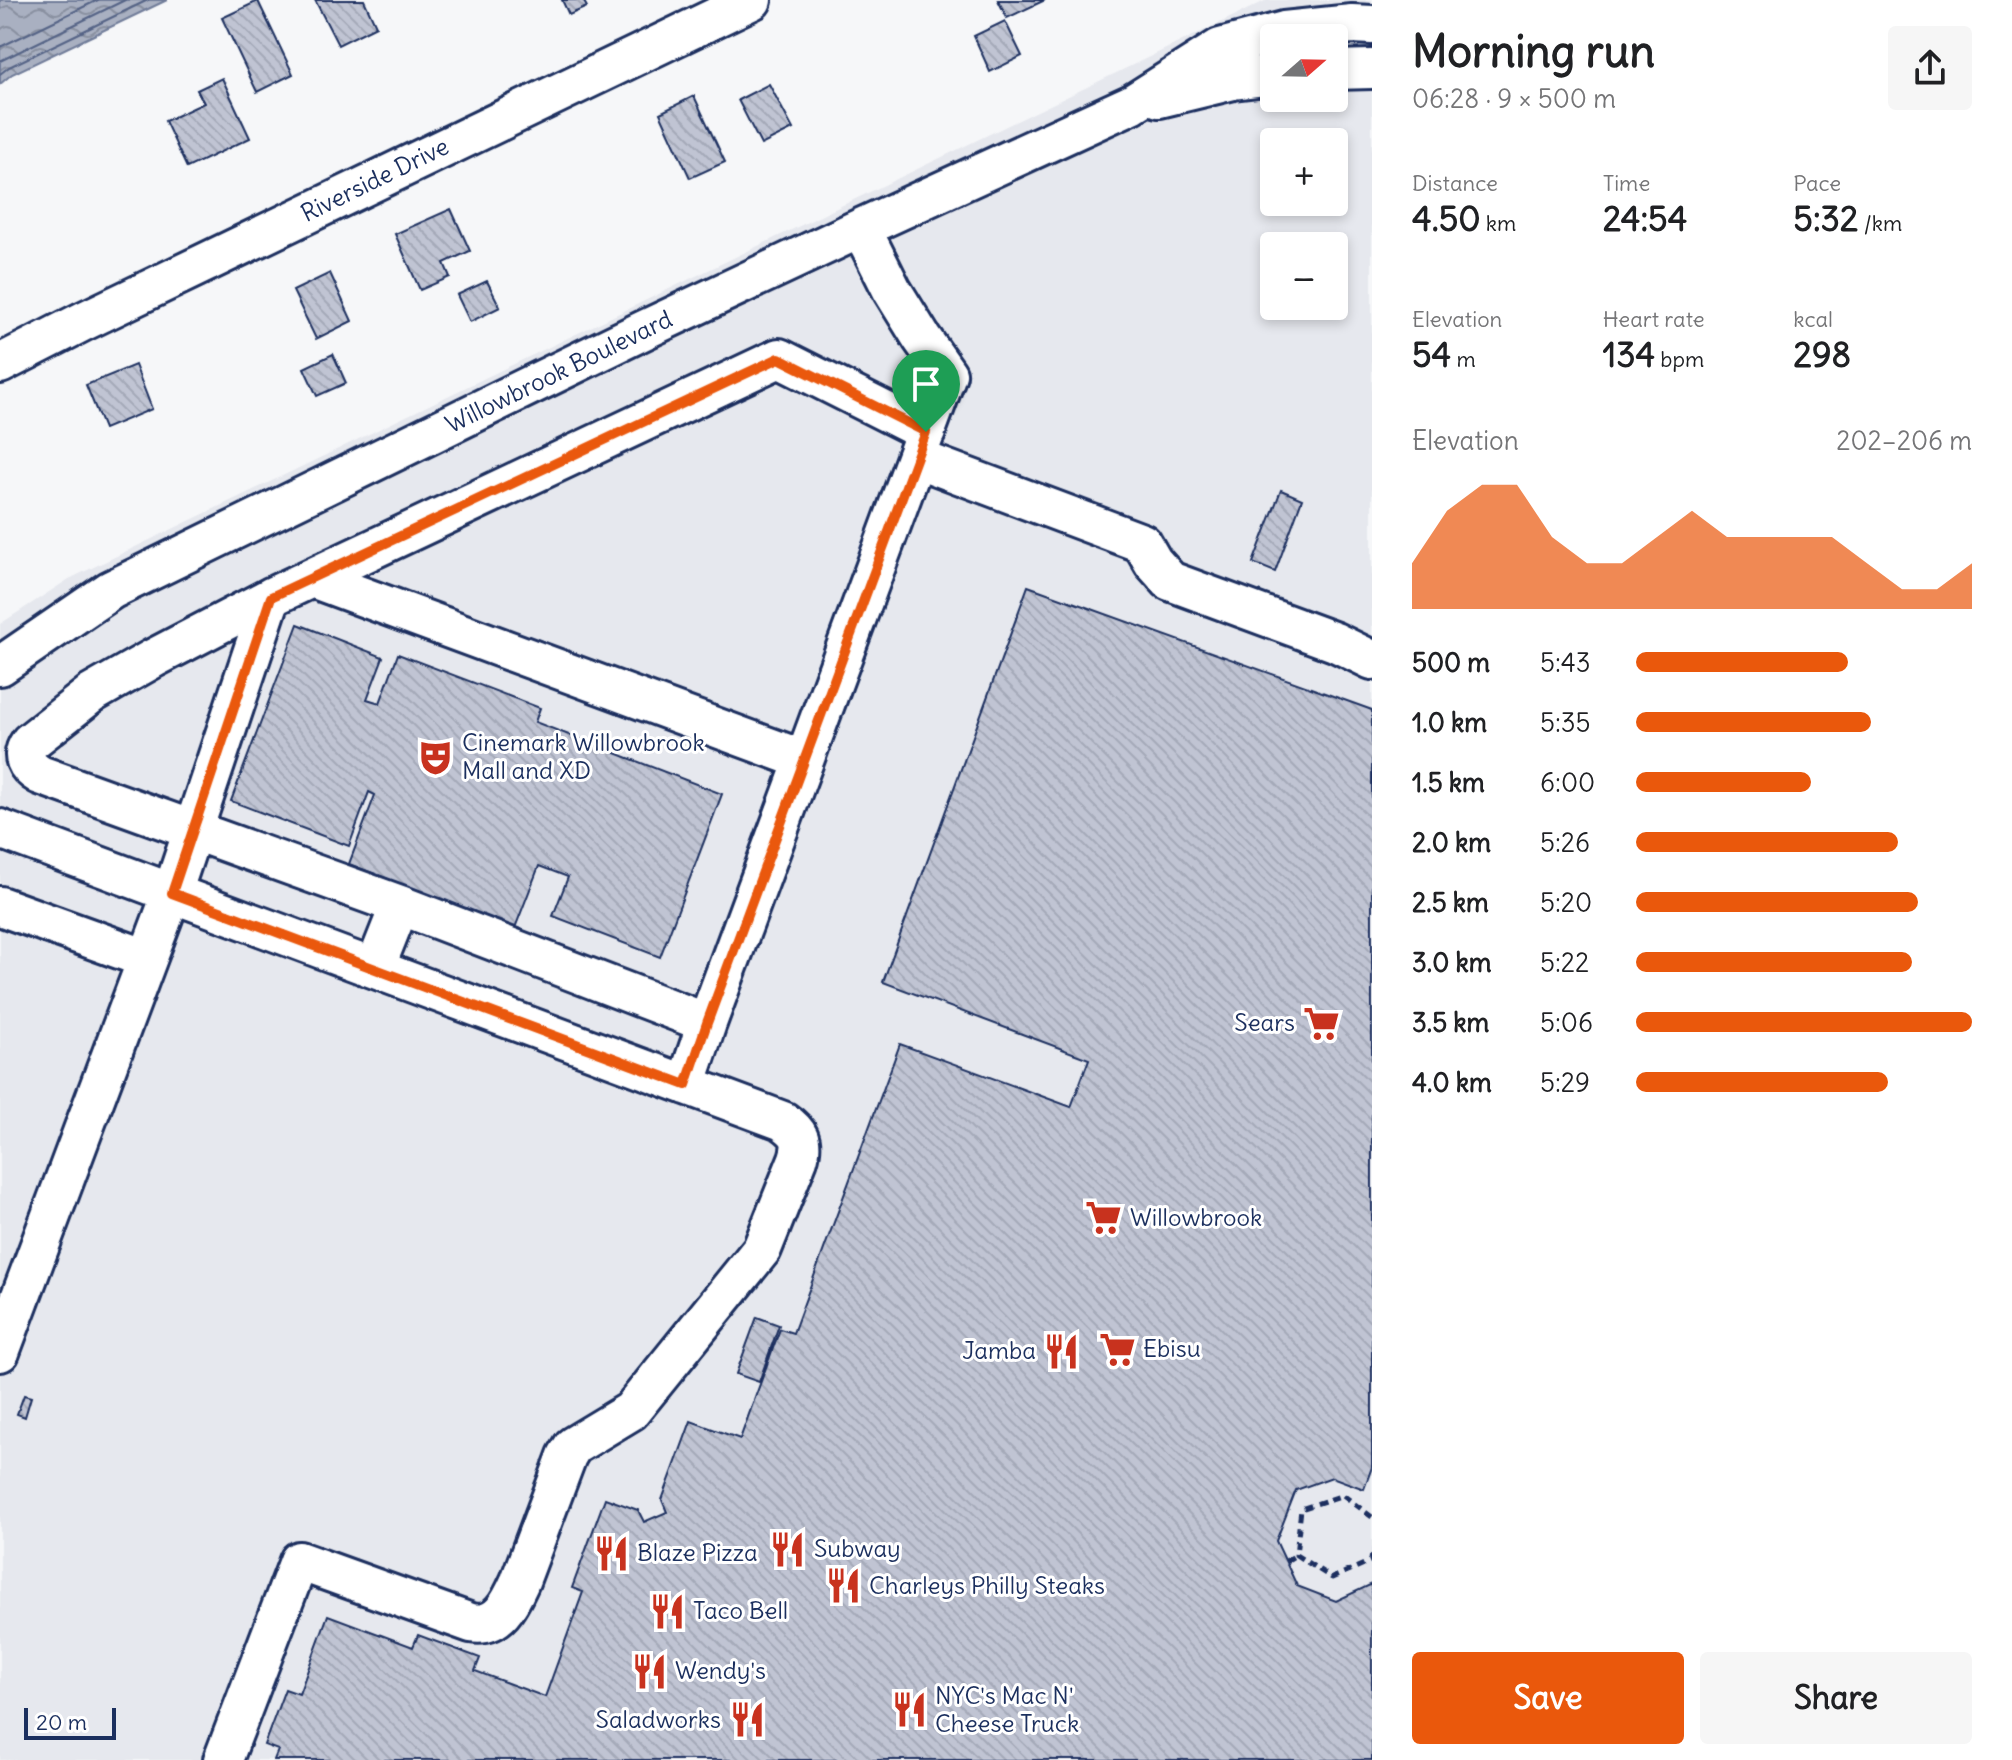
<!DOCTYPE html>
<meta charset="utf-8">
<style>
body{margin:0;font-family:Delius,sans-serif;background:#f6f6f6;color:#202124;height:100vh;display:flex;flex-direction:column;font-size:30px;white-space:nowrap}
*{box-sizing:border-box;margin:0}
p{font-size:26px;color:#757577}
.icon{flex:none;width:44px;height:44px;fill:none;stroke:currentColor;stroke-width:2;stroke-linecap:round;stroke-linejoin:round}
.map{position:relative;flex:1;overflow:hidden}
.details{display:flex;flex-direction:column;background:#fff;width:640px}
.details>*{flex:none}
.needle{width:52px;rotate:70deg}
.buttons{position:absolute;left:1260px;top:24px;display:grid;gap:16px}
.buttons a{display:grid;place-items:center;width:88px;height:88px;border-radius:8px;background:#fff;box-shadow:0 4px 12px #0003;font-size:40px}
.scale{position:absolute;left:24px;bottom:20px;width:92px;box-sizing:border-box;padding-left:8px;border:4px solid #1b2f5e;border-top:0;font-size:22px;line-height:28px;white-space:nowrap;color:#1b2f5e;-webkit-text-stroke:6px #fff;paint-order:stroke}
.pin{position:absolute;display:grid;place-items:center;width:68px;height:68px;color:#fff;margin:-82px -34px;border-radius:50% 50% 50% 0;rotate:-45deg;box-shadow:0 0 8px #0007}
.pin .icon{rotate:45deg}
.round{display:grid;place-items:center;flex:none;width:84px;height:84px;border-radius:8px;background:#f6f6f6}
.head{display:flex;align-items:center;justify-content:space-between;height:136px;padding:0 40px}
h1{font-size:44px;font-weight:700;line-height:60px}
.stats{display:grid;grid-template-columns:repeat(3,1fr);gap:12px;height:136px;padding:8px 40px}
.stats div{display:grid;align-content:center}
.stats b{font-size:34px;font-weight:700}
.stats small{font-size:22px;font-weight:400}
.stats p{font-size:22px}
.chart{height:224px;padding:16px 40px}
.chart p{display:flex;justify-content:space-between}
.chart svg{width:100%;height:144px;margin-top:8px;fill:#ea580c;opacity:.7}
.cta{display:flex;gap:16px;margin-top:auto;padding:16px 40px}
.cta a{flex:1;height:92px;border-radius:8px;background:#ea580c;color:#fff;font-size:32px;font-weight:700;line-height:92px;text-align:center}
.cta a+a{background:#f6f6f6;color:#202124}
ul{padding:0 40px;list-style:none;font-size:26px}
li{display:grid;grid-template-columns:128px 96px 1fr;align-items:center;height:60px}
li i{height:20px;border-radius:10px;background:#ea580c}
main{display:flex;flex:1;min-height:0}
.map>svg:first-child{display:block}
.built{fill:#e6e8ee;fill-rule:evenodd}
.water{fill:url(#water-waves);stroke:#707c99;stroke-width:2}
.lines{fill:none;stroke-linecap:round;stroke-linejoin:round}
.shore{stroke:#546386;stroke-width:2}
.building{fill:url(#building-back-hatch);stroke:#1b2f5e;stroke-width:2}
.minor-casing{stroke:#1b2f5e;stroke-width:44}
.path{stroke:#1b2f5e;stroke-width:5;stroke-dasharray:8 6;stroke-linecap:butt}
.minor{stroke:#fff;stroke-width:38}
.route-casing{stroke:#fff;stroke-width:16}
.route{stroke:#ea580c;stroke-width:10}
.labels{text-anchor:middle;stroke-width:6;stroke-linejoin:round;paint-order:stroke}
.street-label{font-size:24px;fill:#1b2f5e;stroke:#fff}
.poi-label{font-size:24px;fill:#1b2f5e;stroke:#fff;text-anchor:start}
</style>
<main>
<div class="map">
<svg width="1372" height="1760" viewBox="0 0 1372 1760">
<defs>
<pattern id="water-waves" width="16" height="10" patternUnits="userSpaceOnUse" patternTransform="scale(2)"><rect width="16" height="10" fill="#a9b0c1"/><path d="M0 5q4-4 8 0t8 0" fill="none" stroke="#8990a0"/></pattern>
<pattern id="building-back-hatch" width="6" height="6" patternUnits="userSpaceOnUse" patternTransform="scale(2)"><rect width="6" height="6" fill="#c0c4d3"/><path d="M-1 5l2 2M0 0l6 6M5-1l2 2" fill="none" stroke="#a4a9b8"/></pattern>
</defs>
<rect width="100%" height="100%" fill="#f6f7f9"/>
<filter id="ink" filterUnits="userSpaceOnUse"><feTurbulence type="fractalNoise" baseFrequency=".0125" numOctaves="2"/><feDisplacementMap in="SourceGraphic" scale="16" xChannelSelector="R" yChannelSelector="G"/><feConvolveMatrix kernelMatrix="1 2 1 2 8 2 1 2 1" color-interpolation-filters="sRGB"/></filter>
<g filter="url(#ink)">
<!-- built -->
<path class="built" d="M 1267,0 L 1372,0 L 1372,1760 L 0,1760 L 0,624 L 69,579 ZM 1274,38 L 1334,38 L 1334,98 L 1274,98 ZM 1274,142 L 1334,142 L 1334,202 L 1274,202 ZM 1274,246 L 1334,246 L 1334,306 L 1274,306 Z"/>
<!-- water -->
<path class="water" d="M 0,0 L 167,0 L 12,74 L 0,84 Z"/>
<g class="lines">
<!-- shore -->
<path class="shore" d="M 0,47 L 98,0
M 0,61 L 125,0
M 0,74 L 9,67 L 148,0"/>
</g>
<!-- building -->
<path class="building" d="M 315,0 L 364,0 L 376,26 L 338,45 Z
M 562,0 L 583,0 L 587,7 L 569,15 Z
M 998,0 L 1045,0 L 1007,18 Z
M 258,1 L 293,74 L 257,92 L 222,18 Z
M 1005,21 L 1022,56 L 990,72 L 974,36 Z
M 222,78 L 250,138 L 187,168 L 165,121 L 204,103 L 197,90 Z
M 769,84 L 793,129 L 761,145 L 738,100 Z
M 694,96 L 725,162 L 690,178 L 660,113 Z
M 451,209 L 470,251 L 444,263 L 450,277 L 420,290 L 395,234 Z
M 330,273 L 352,321 L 316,339 L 293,291 Z
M 487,281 L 500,307 L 470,322 L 457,295 Z
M 333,354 L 346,383 L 317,396 L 304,368 Z
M 135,365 L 152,409 L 104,429 L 86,385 Z
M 1281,490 L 1302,499 L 1275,572 L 1253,563 Z
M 1028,586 L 1372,710 L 1372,1467 L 1364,1489 L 1332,1477 L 1296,1490 L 1276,1541 L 1297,1586 L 1336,1601 L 1372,1584 L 1372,1760 L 274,1760 L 278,1750 L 264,1745 L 285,1689 L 299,1694 L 328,1615 L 413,1647 L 418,1635 L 480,1658 L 475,1671 L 545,1697 L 583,1592 L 572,1588 L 605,1498 L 638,1510 L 644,1522 L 667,1512 L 662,1500 L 691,1421 L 740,1439 L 780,1329 L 793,1333 L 900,1044 L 1071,1107 L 1089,1059 L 883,982 Z
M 298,624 L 383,657 L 367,699 L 380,703 L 398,654 L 540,708 L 535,722 L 722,794 L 660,957 L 553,916 L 568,877 L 539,866 L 515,928 L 349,864 L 375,795 L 369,792 L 349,846 L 231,801 Z
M 757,1317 L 779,1325 L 759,1382 L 736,1374 Z
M 24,1395 L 31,1397 L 25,1417 L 17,1414 Z"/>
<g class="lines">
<defs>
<path id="minor" d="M 1334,70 L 1372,69
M 1159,98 L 1233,80 L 1274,75
M 0,364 L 84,321 L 752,0
M 916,458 L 1142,543 L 1153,562 L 1170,581 L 1335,642 L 1372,660
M 312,578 L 804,760
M 0,666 L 111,590 L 644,330 L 861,228 L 1132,104 L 1220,48 L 1284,31 L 1352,24 L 1372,25
M 0,829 L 783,1121 C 799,1132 804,1140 798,1159 L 762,1249 L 631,1411 L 573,1446 L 567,1456 L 520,1581 C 510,1603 499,1628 471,1623 L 299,1561 L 223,1760
M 0,906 L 147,959
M 375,968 L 400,905
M 707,1023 L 400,905 L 40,775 C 26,767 20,756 30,742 L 91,694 L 154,658 L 271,597 L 779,358 L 926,432
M 686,1085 L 707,1023 L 947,374 L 921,337 L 892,290 L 861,228
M 0,1352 L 172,893 L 271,597"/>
</defs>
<!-- minor casing -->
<use href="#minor" class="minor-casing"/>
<!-- path -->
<path class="path" d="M 1372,1517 L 1343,1495 L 1301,1509 L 1296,1555 L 1332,1578 L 1371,1561 L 1372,1552
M 1286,1561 L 1296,1555"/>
<!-- minor -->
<use href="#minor" class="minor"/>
</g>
</g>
<g class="lines" filter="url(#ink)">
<defs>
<path id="route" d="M 779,358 L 926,432 L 707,1023 L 686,1085 L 172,893 L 271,597 Z"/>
</defs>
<!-- route casing -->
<use href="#route" class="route-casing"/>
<!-- route -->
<use href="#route" class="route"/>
</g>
<!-- icons -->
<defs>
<symbol id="theatre-bare" viewBox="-9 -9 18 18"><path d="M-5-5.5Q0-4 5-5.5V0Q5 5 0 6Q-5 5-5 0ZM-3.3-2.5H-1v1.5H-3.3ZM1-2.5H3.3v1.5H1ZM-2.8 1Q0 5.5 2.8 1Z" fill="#c8321e" stroke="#fff" stroke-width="2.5" paint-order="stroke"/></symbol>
<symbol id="supermarket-bare" viewBox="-9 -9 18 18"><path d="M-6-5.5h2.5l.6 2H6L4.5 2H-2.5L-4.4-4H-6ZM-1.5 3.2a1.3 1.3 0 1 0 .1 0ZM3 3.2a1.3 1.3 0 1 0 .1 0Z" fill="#c8321e" stroke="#fff" stroke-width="2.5" paint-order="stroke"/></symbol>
<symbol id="restaurant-bare" viewBox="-9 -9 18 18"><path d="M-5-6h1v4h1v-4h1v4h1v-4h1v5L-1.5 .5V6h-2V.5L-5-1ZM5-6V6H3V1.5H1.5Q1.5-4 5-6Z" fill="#c8321e" stroke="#fff" stroke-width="2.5" paint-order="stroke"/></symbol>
</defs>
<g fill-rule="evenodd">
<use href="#theatre-bare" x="410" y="732" width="51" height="51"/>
<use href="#supermarket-bare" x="1296" y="998" width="51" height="51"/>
<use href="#supermarket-bare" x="1078" y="1192" width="51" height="51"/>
<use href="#supermarket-bare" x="1092" y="1324" width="51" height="51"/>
<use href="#restaurant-bare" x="1036" y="1326" width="51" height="51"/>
<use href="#restaurant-bare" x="762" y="1524" width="51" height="51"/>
<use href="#restaurant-bare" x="586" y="1528" width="51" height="51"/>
<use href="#restaurant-bare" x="818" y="1560" width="51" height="51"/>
<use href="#restaurant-bare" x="642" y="1586" width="51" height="51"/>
<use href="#restaurant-bare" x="624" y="1646" width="51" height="51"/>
<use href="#restaurant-bare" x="884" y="1684" width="51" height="51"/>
<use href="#restaurant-bare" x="722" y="1694" width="51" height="51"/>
</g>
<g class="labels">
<!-- street labels -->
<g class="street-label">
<text transform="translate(375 180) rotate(-26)" y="8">Riverside Drive</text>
<text transform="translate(559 372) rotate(-26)" y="8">Willowbrook Boulevard</text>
</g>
<!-- poi labels -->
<g class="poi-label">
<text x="462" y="751">Cinemark Willowbrook<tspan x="462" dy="28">Mall and XD</tspan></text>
<text x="1295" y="1031" text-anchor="end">Sears</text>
<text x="1130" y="1226">Willowbrook</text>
<text x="1143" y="1357">Ebisu</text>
<text x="1036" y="1359" text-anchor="end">Jamba</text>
<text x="814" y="1557">Subway</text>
<text x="637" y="1561">Blaze Pizza</text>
<text x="869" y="1594">Charleys Philly Steaks</text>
<text x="693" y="1619">Taco Bell</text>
<text x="675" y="1679">Wendy's</text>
<text x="935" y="1704">NYC's Mac N'<tspan x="935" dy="28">Cheese Truck</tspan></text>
<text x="721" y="1728" text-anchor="end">Saladworks</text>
</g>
</g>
</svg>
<div class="buttons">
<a><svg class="needle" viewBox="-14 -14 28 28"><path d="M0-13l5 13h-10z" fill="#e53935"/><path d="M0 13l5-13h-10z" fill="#757577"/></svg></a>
<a>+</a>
<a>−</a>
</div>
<div class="scale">20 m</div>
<div class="pin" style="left:926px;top:432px;background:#1e9e55"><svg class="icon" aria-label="arrive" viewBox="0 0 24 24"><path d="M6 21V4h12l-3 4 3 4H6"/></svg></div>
</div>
<section class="details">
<div class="head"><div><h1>Morning run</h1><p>06:28 · 9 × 500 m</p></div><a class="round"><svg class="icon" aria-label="share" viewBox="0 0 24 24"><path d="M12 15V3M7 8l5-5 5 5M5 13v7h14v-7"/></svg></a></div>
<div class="stats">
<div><p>Distance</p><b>4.50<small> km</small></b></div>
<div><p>Time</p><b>24:54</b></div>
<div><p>Pace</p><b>5:32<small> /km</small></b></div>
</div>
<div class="stats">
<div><p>Elevation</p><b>54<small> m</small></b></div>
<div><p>Heart rate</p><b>134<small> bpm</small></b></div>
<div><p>kcal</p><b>298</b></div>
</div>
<div class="chart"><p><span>Elevation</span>202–206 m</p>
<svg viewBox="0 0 160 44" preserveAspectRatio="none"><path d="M0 44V30L10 14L20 6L30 6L40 22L50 30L60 30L70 22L80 14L90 22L100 22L110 22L120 22L130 30L140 38L150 38L160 30V44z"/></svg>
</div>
<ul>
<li><b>500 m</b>5:43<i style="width:63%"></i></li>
<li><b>1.0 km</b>5:35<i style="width:70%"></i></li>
<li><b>1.5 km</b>6:00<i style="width:52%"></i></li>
<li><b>2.0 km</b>5:26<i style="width:78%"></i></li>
<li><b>2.5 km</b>5:20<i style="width:84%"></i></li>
<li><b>3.0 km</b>5:22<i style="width:82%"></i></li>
<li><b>3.5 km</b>5:06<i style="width:100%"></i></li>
<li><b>4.0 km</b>5:29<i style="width:75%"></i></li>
</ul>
<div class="cta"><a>Save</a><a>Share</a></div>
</section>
</main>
